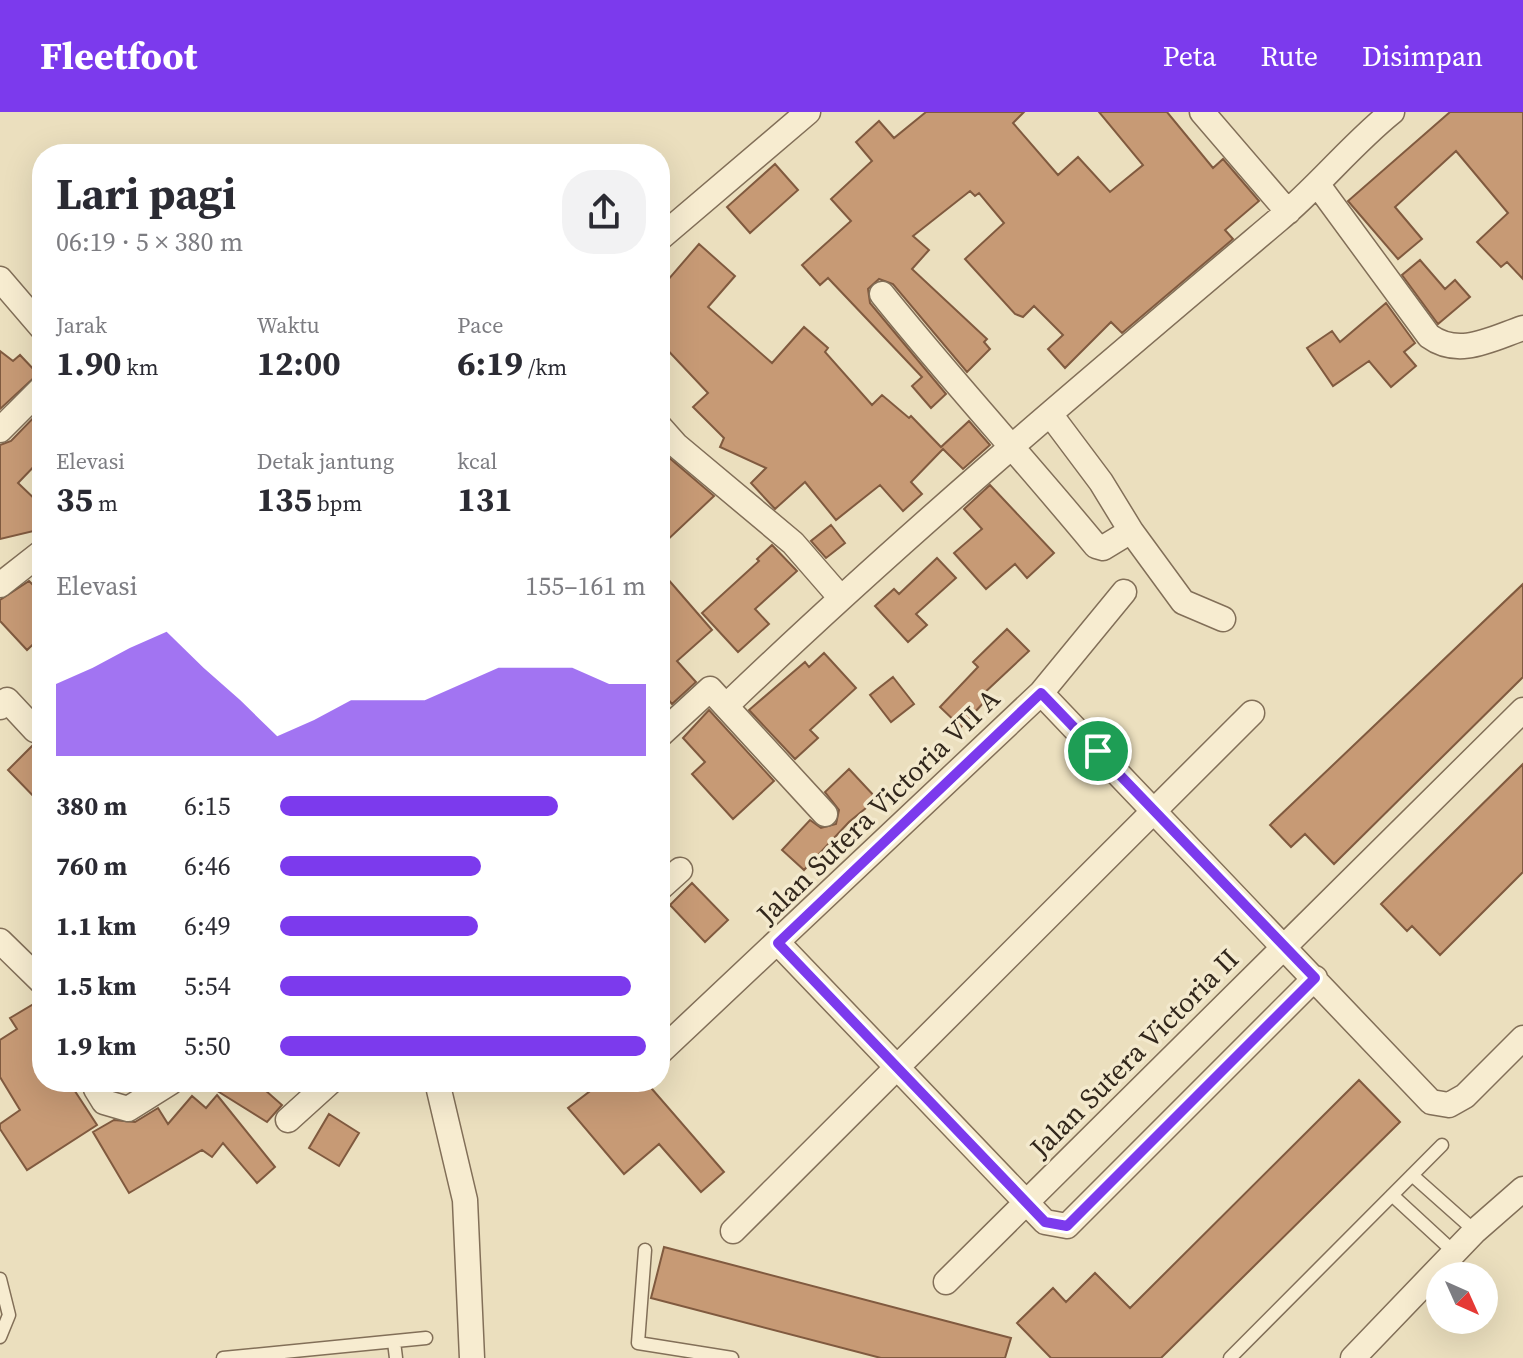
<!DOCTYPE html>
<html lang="id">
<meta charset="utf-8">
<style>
body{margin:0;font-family:"Source Serif 4",serif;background:#f2f2f3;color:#2b2b33;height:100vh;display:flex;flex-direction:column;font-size:30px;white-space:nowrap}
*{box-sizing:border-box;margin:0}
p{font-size:26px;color:#7c7c81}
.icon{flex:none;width:44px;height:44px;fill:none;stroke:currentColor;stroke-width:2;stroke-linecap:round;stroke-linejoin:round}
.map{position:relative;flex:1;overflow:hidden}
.sheet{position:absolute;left:32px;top:32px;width:638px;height:948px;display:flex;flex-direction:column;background:#fff;border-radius:32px;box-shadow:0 8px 32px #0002}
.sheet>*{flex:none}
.needle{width:52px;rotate:135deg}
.fabs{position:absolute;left:1426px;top:1150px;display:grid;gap:16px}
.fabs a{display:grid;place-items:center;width:72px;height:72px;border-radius:50%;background:#fff;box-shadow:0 8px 32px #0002;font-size:40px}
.pin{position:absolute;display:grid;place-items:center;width:68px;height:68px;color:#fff;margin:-34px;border:4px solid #fff;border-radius:50%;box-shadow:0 2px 8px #0007}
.round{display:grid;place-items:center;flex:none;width:84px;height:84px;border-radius:32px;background:#f2f2f3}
.head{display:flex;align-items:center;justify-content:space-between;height:136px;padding:0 24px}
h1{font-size:44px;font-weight:700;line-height:60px}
.figures{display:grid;grid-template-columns:repeat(3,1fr);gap:12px;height:136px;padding:8px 24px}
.figures div{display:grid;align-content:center}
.figures b{font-size:34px;font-weight:700}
.figures small{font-size:22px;font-weight:400}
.figures p{font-size:22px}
.chart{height:224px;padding:16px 24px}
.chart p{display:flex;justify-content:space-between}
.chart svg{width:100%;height:144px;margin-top:8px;fill:#7c3aed;opacity:.7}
ul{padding:0 24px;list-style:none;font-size:26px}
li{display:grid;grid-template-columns:128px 96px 1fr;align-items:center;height:60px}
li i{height:20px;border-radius:10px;background:#7c3aed}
header{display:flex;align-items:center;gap:48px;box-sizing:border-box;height:112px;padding:0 40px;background:#7c3aed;color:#fff}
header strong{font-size:38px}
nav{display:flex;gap:44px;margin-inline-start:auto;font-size:28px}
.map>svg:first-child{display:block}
.building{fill:#c79a75;stroke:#805a3f;stroke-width:2}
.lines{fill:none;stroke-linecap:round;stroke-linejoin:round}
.lane-casing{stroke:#826f58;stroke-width:15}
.street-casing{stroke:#826f58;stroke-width:27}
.lane{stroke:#f7ecd0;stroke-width:12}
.street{stroke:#f7ecd0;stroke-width:24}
.route-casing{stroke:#fff;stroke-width:16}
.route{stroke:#7c3aed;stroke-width:10}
.labels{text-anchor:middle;stroke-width:7;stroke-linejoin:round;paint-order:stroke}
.street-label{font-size:28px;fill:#32271c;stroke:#f3e9cd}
</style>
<header>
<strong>Fleetfoot</strong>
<nav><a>Peta</a><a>Rute</a><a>Disimpan</a></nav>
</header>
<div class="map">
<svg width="1523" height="1246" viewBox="0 0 1523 1246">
<rect width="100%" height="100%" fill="#ebdfbe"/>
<!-- building -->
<path class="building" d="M 926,0 L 1024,0 L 1013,11 L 1058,63 L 1078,45 L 1110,80 L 1143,53 L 1099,0 L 1167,0 L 1213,56 L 1223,47 L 1259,89 L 1225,118 L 1233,127 L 1122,221 L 1111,210 L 1065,256 L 1048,237 L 1063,223 L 1034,194 L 1023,205 L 1015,202 L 965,147 L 1004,111 L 979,81 L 975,84 L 970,79 L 913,124 L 929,138 L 912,157 L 987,227 L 984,230 L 990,237 L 967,260 L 893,172 L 879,167 L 868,177 L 870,191 L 946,282 L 931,296 L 912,274 L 922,265 L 828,166 L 820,173 L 802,153 L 851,109 L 831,87 L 872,49 L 856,30 L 879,9 L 894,26 Z
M 1450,0 L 1523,0 L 1523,167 L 1507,150 L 1501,155 L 1477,130 L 1508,101 L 1456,39 L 1395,95 L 1422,127 L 1398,147 L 1348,89 Z
M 775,52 L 798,78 L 750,121 L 727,95 Z
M 699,132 L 735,164 L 708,195 L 772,251 L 804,215 L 828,236 L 825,240 L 872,293 L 882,283 L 909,306 L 911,304 L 941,335 L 969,309 L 990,333 L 963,357 L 943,337 L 911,370 L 922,382 L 903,399 L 880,373 L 836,408 L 805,370 L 775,397 L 751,371 L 766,356 L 720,335 L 724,326 L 693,295 L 708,281 L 660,230 L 660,177 Z
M 1420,148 L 1445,177 L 1455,168 L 1470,185 L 1438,212 L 1402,163 Z
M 1386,191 L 1415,231 L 1404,240 L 1416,254 L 1391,275 L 1369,249 L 1333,274 L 1307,236 L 1332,219 L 1340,230 Z
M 0,239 L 13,249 L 20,243 L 38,262 L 0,297 Z
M 42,297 L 42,346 L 18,371 L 42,394 L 42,417 L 0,427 L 0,333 L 11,329 Z
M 660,338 L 714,384 L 660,435 Z
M 990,373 L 1054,441 L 1027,466 L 1015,452 L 986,477 L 954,441 L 982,417 L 964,397 Z
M 831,413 L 845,431 L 826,446 L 811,429 Z
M 772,433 L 797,459 L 755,497 L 769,512 L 738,540 L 702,501 L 759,449 L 757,447 Z
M 937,446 L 956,466 L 916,502 L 927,513 L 908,530 L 875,494 L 894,477 L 899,482 Z
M 660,458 L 712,518 L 677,549 L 696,570 L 672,592 L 660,578 Z
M 29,469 L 42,482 L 42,524 L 27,538 L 0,509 L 0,488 Z
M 1523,472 L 1523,565 L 1334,752 L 1305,722 L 1291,735 L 1270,713 Z
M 1007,517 L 1029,539 L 981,584 L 986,588 L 961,615 L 940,595 L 978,555 L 973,550 Z
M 824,541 L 856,576 L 810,618 L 818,626 L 795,647 L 749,598 L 805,550 L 809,555 Z
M 893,565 L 914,592 L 891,610 L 870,583 Z
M 709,598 L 774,669 L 733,707 L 692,662 L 705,650 L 683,626 Z
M 42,631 L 42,693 L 8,658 L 33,633 Z
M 1523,652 L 1523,760 L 1440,843 L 1412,814 L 1407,819 L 1381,792 Z
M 849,657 L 877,687 L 849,710 L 804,758 L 782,738 L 810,708 L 821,716 L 836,712 L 839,698 L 825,680 Z
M 692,771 L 728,808 L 705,830 L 670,793 Z
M 42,887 L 42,970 L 69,970 L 97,1013 L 27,1058 L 0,1017 L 0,1012 L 20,998 L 0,965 L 0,928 L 17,917 L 10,906 Z
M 1359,968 L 1400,1010 L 1161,1246 L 1051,1246 L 1017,1211 L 1053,1176 L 1066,1190 L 1095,1161 L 1130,1196 Z
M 203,970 L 256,970 L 282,993 L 267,1010 Z
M 602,970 L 646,970 L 724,1060 L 701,1080 L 659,1032 L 624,1062 L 568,996 Z
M 217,983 L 275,1055 L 257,1071 L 223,1031 L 212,1045 L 202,1038 L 129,1081 L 93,1020 L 114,1008 L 135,1010 L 158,996 L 168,1012 L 192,984 L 206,996 Z
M 329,1002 L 359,1021 L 339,1054 L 309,1036 Z
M 664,1135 L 1011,1226 L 1005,1246 L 881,1246 L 651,1186 Z"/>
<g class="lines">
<defs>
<path id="lane" d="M 1412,1063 L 1475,1119
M 1392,1083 L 1455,1141
M 645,1138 L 638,1231 L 732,1246
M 0,1167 L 9,1203 L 0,1225
M 394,1230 L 396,1246
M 223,1246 L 426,1226
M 1230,1246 L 1442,1033"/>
<path id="street" d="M 1202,0 L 1288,100
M 1318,73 L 1429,224 C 1459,246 1491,227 1523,216
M 660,126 L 808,0
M 0,167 L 42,216
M 882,182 C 951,268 1026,349 1096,434 L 1103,436 L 1131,419 L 1183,490 L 1223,507
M 1050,302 L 1101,370 L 1131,419
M 660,315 L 676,333 L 793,431 L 840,485
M 0,318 L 42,276
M 0,473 L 42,440
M 1041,581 L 1431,990 L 1449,993 L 1465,984 L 1523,926
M 727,593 C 904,423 1091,266 1278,108 C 1318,75 1351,33 1392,0
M 0,595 L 7,588 L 35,618
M 660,623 L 710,577 L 825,702
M 660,776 L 680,758
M 0,829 L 42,870
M 778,831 L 1045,1110 L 1067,1114 L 1315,866
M 660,940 L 1041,581 L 1124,480
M 97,970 L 96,977 L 104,990 L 128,997 L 171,970
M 442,970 L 439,978 L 465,1088 L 472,1246
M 288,1008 L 330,970
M 733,1119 L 1252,601
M 946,1170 L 1523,598
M 1353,1246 L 1475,1119 L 1523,1077"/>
</defs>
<!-- lane casing -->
<use href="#lane" class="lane-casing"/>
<!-- street casing -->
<use href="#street" class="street-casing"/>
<!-- lane -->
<use href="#lane" class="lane"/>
<!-- street -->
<use href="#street" class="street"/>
</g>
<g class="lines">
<defs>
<path id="route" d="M 1041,581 L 1315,866 L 1067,1114 L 1045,1110 L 778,831 Z"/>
</defs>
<!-- route casing -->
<use href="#route" class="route-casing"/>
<!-- route -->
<use href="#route" class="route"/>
</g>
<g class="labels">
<!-- street labels -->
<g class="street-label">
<text transform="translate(878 694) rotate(-44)" y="10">Jalan Sutera Victoria VII A</text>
<text transform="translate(1134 941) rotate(-45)" y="10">Jalan Sutera Victoria II</text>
</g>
</g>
</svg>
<div class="fabs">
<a><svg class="needle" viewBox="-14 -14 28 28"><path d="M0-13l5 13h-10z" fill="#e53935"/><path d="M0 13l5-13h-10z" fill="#7c7c81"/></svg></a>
</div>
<div class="pin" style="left:1098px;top:639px;background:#1e9e55"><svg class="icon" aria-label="arrive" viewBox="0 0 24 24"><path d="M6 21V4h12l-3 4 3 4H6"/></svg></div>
<section class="sheet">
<div class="head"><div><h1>Lari pagi</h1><p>06:19 · 5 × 380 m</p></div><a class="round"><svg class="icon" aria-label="share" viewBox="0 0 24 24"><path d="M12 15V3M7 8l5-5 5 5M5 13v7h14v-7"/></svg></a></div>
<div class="figures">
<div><p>Jarak</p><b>1.90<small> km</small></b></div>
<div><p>Waktu</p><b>12:00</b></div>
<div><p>Pace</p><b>6:19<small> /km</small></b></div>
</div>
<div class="figures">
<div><p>Elevasi</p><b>35<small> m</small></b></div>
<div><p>Detak jantung</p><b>135<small> bpm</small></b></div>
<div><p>kcal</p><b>131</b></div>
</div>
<div class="chart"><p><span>Elevasi</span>155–161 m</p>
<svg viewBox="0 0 160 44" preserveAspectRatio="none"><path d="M0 44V22L10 17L20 11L30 6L40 17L50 27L60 38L70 33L80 27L90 27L100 27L110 22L120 17L130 17L140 17L150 22L160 22V44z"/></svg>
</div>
<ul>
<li><b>380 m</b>6:15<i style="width:76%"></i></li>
<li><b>760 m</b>6:46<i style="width:55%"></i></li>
<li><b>1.1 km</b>6:49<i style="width:54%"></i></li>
<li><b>1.5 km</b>5:54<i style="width:96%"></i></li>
<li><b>1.9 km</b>5:50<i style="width:100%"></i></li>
</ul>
</section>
</div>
